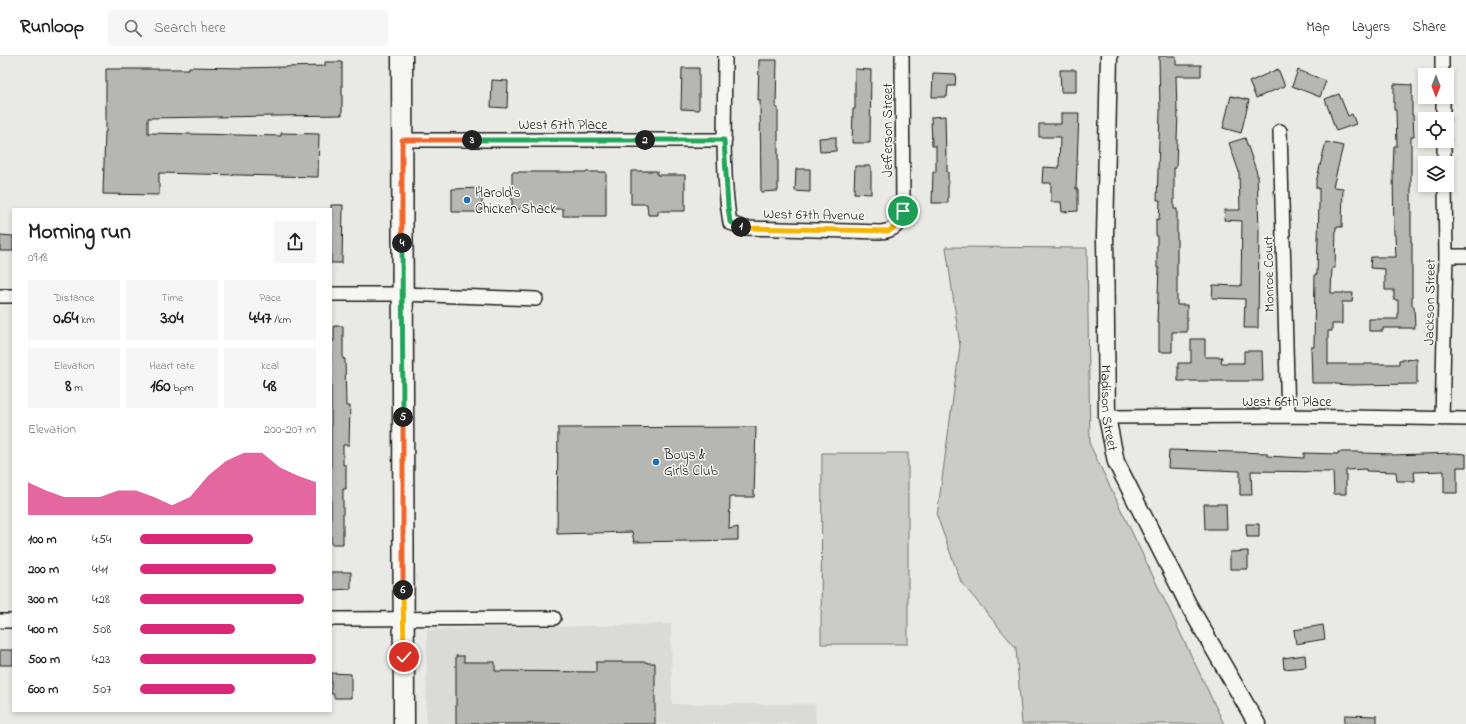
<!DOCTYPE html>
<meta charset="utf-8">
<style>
body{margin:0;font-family:"Indie Flower",sans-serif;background:#f6f6f6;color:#222;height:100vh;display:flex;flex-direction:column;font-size:15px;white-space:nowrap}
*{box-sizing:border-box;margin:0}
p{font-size:13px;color:#767676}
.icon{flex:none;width:22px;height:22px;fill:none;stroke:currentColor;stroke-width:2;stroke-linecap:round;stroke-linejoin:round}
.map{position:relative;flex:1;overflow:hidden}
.drawer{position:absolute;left:12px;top:152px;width:320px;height:504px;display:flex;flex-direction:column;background:#fff;border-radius:0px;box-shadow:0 2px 6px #0003}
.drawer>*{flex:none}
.needle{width:26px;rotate:180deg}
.fabs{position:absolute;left:1418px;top:12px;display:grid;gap:8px}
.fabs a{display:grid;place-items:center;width:36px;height:36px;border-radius:0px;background:#fff;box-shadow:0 2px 6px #0003;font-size:20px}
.pin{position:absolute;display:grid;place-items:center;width:34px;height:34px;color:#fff;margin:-17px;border:2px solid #fff;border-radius:50%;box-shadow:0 1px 4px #0007}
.km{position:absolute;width:20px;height:20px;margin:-10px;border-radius:50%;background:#222;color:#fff;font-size:11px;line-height:20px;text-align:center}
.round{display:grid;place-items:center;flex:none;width:42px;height:42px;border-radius:0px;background:#f6f6f6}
.summary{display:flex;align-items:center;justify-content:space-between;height:68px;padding:0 16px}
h1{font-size:22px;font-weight:700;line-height:30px}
.figures{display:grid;grid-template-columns:repeat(3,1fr);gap:6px;height:68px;padding:4px 16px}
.figures div{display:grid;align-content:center;border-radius:0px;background:#f6f6f6;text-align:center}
.figures b{font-size:17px;font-weight:700}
.figures small{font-size:11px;font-weight:400}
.figures p{font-size:11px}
.chart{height:112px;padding:8px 16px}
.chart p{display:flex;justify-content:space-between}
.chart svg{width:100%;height:72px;margin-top:4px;fill:#db2777;opacity:.7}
ul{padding:0 16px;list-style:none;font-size:13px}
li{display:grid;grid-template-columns:64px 48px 1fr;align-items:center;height:30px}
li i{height:10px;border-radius:5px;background:#db2777}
header{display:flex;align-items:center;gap:24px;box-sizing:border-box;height:56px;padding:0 20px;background:#fff;border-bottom:1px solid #e0e0e0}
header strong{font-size:19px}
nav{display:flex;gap:22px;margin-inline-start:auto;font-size:14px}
.search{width:280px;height:36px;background:#f6f6f6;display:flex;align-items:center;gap:10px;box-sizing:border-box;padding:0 14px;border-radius:0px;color:#767676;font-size:15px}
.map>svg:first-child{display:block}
.built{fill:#dadad6}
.green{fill:#cbcbc7;stroke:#747472}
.building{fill:#b6b6b3;stroke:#1c1c1c}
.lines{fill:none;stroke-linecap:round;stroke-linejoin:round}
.minor-casing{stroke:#1c1c1c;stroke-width:16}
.tertiary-casing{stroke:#1c1c1c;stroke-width:19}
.primary-casing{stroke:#1c1c1c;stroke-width:23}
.minor{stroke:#f6f6f2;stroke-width:13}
.tertiary{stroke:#f6f6f2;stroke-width:16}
.primary{stroke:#f6f6f2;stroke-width:20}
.split-1-casing{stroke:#fff;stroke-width:8}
.split-2-casing{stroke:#fff;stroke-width:8}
.split-3-casing{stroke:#fff;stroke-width:8}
.split-4-casing{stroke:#fff;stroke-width:8}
.split-5-casing{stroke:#fff;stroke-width:8}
.split-6-casing{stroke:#fff;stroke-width:8}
.split-7-casing{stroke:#fff;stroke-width:8}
.split-1{stroke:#f5b400;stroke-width:5}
.split-2{stroke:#22a559;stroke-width:5}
.split-3{stroke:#22a559;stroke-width:5}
.split-4{stroke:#f0652b;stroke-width:5}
.split-5{stroke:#22a559;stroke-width:5}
.split-6{stroke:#f0652b;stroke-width:5}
.split-7{stroke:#f5b400;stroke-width:5}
.poi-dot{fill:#1f6fb2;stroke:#f6f6f2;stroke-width:1.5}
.labels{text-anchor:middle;stroke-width:3;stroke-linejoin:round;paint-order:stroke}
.street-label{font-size:14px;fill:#1c1c1c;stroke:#f6f6f2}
.poi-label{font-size:14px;fill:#1c1c1c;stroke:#f6f6f2;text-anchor:start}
</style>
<header>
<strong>Runloop</strong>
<div class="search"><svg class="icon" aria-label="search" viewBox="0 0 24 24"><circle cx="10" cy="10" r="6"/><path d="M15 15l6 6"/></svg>Search here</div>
<nav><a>Map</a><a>Layers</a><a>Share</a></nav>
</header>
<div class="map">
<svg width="1466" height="668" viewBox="0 0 1466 668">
<rect width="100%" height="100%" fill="#e9e9e5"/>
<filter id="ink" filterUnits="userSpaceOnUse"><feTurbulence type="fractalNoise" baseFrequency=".025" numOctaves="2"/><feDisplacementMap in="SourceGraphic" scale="8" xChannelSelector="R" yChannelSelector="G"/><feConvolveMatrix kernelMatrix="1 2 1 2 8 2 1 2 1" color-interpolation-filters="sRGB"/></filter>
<g filter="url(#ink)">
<!-- built -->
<path class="built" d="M 671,568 L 672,648 L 815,648 L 816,668 L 426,668 L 427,574 Z"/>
<!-- green -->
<path class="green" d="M 946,191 L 1087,192 L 1090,389 L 1224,668 L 1022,668 L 1016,592 L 961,526 L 937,460 L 960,290 Z
M 822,397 L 908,397 L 908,588 L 821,588 Z"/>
<!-- building -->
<path class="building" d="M 1159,0 L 1176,0 L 1176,9 L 1201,9 L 1201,20 L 1176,20 L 1177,56 L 1178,56 L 1176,112 L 1174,112 L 1174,153 L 1177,153 L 1177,249 L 1187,249 L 1187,276 L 1172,276 L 1172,296 L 1159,296 L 1159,266 L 1157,266 L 1159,212 L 1157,212 L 1157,179 L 1156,179 L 1156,163 L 1159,164 L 1160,144 L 1157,144 L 1160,56 Z
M 759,4 L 777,4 L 776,52 L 778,52 L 778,135 L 761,136 L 760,44 L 758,44 Z
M 325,6 L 342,6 L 342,59 L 148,62 L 148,77 L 281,80 L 281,77 L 319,78 L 318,121 L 159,117 L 159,139 L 103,138 L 105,76 L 106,76 L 106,13 L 189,13 L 189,11 L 242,12 L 325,10 Z
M 682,12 L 699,12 L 699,54 L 681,53 Z
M 855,13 L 871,14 L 870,87 L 852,87 L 853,53 L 855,53 Z
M 1278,13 L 1285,30 L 1256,42 L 1249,26 Z
M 1060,14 L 1076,14 L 1076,36 L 1061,36 Z
M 1298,14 L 1326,25 L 1320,41 L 1292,30 Z
M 933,17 L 956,18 L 955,30 L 948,30 L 947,41 L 932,41 Z
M 492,24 L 508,25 L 507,52 L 491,51 Z
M 1394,28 L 1412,29 L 1412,59 L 1413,59 L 1414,81 L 1411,81 L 1411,186 L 1412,186 L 1412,250 L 1414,250 L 1415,272 L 1383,272 L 1383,275 L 1369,275 L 1369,263 L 1398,263 L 1398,244 L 1394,244 L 1394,234 L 1385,234 L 1385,213 L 1370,212 L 1371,201 L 1396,201 L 1395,179 L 1394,179 L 1393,115 L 1394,90 L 1397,90 L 1396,54 L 1394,54 Z
M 1339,38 L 1348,60 L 1352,58 L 1356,68 L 1336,75 L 1325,43 Z
M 1231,40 L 1249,44 L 1241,77 L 1223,72 Z
M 1061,57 L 1079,57 L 1076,133 L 1078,133 L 1078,155 L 1062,156 L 1061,146 L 1051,146 L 1051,127 L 1042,127 L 1043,111 L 1059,112 L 1060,81 L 1039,81 L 1039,68 L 1061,68 Z
M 945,60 L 946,101 L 947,101 L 947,116 L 948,116 L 948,147 L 932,147 L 933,116 L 936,116 L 936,90 L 932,90 L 931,61 Z
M 836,81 L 836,95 L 820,96 L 819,82 Z
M 1245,82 L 1257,117 L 1259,175 L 1258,272 L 1244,272 L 1245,243 L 1212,242 L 1213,229 L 1241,230 L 1242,165 L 1224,164 L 1225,154 L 1240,154 L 1239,116 L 1229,87 Z
M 1326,86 L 1343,90 L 1333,131 L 1343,132 L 1342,171 L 1336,171 L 1335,212 L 1332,212 L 1331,237 L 1353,237 L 1352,246 L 1342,246 L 1342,268 L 1332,268 L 1332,275 L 1328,275 L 1328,308 L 1399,308 L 1399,304 L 1417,303 L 1417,328 L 1351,329 L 1335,328 L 1335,327 L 1312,327 L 1311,291 L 1314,291 L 1315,218 L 1317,218 L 1319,149 L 1319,132 L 1316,132 L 1316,126 Z
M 855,110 L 871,110 L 871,138 L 854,137 Z
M 796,113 L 810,113 L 810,136 L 795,135 Z
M 631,115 L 657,115 L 657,119 L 685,119 L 685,155 L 658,155 L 658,159 L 648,159 L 647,148 L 631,148 Z
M 512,116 L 606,116 L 606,160 L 563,160 L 563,153 L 512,153 Z
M 482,132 L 482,156 L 452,156 L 452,133 Z
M 331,149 L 343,149 L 342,207 L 331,207 Z
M 0,179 L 13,180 L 13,195 L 0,195 Z
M 334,270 L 343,270 L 343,303 L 345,303 L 346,350 L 350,350 L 349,389 L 343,389 L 343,409 L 346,409 L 346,433 L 343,433 L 343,488 L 331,488 L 331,285 L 334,285 Z
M 1191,283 L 1205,283 L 1205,301 L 1222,301 L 1221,307 L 1244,307 L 1244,295 L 1262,295 L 1263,325 L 1178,325 L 1178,307 L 1191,307 Z
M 756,371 L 754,441 L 730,441 L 729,473 L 738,471 L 738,484 L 634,486 L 632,476 L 557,478 L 558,372 Z
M 1169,394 L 1267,397 L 1267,400 L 1304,402 L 1304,397 L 1338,398 L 1338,396 L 1362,396 L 1362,397 L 1392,398 L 1392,399 L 1454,397 L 1466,398 L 1466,411 L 1457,411 L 1457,437 L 1444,437 L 1444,415 L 1414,416 L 1415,425 L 1397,425 L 1396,416 L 1366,415 L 1366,413 L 1346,414 L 1346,438 L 1334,438 L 1333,416 L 1251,415 L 1252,439 L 1240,439 L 1240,415 L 1168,412 Z
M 1204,448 L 1226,448 L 1227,473 L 1205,473 Z
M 1246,468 L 1259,468 L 1259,481 L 1247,481 Z
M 1248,495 L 1248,513 L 1230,513 L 1230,496 Z
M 331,516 L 351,516 L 351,533 L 331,534 Z
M 1323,569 L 1325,583 L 1296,588 L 1294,574 Z
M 0,594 L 13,594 L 13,609 L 0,609 Z
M 1305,599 L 1306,611 L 1284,613 L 1283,602 Z
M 456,600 L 464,600 L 464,606 L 495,606 L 495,615 L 596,616 L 596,606 L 647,606 L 647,607 L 655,607 L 655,668 L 456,668 Z
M 331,617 L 351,618 L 351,642 L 334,642 L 334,638 L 331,638 Z
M 1345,659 L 1377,660 L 1377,668 L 1344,668 Z"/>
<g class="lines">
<defs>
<path id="minor" d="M 725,0 C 725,54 721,113 730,167 L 745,172 L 880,176 C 894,175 900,169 903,155 L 902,0
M 1442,0 L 1442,19
M 1443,41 L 1443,63
M 1280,75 L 1288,360
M 402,84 L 725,84
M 1444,85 L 1444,107
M 1446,200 L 1466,200
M 331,238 L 403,238 L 536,243
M 0,240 L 13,240
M 1107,361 L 1288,360 L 1466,363
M 1442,363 L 1446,200 L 1445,129
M 331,563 L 554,562
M 0,565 L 13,565"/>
<g id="tertiary">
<path id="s1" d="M 1109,0 L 1105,180 L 1107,361 L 1116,406 L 1188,548 L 1257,668"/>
</g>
<path id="primary" d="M 402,0 L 404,668"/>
</defs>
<!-- minor casing -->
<use href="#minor" class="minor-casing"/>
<!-- tertiary casing -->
<use href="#tertiary" class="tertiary-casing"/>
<!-- primary casing -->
<use href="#primary" class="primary-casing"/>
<!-- minor -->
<use href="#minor" class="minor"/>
<!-- tertiary -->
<use href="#tertiary" class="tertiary"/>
<!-- primary -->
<use href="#primary" class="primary"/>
</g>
</g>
<g class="lines" filter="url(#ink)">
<defs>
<path id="split-1" d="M 741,171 L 745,172 L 889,175 C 898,170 901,165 903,155"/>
<path id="split-2" d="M 645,84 L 724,84 L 728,151 L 730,166 L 741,171"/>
<path id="split-3" d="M 472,84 L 645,84"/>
<path id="split-4" d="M 402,187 L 402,84 L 472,84"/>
<path id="split-5" d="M 402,187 L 403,361"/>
<path id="split-6" d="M 403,361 L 403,534"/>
<path id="split-7" d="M 403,534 L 404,601"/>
</defs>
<!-- split-1 casing -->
<use href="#split-1" class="split-1-casing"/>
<!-- split-2 casing -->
<use href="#split-2" class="split-2-casing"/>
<!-- split-3 casing -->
<use href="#split-3" class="split-3-casing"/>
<!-- split-4 casing -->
<use href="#split-4" class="split-4-casing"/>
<!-- split-5 casing -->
<use href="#split-5" class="split-5-casing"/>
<!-- split-6 casing -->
<use href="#split-6" class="split-6-casing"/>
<!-- split-7 casing -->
<use href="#split-7" class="split-7-casing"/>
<!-- split-1 -->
<use href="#split-1" class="split-1"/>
<!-- split-2 -->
<use href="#split-2" class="split-2"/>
<!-- split-3 -->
<use href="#split-3" class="split-3"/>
<!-- split-4 -->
<use href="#split-4" class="split-4"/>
<!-- split-5 -->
<use href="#split-5" class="split-5"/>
<!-- split-6 -->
<use href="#split-6" class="split-6"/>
<!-- split-7 -->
<use href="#split-7" class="split-7"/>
</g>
<!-- markers -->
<g class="poi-dot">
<circle cx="467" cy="144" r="4"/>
<circle cx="656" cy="406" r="4"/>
</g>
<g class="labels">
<!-- street labels -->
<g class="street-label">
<text x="563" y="73">West 67th Place</text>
<text transform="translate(887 74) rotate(-90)" y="5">Jefferson Street</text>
<text transform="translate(814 158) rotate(1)" y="5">West 67th Avenue</text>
<text transform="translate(1268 218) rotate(-91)" y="5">Monroe Court</text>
<text transform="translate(1429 246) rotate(-89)" y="5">Jackson Street</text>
<text x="1287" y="350">West 66th Place</text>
<text dy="5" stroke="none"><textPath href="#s1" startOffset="352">Madison Street</textPath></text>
</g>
<!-- poi labels -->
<g class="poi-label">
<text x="475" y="141">Harold's<tspan x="475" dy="16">Chicken Shack</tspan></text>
<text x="664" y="403">Boys &amp;<tspan x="664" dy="16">Girls Club</tspan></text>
</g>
</g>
</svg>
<div class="fabs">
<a><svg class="needle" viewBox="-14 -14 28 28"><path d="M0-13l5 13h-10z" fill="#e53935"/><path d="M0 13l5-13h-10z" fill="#767676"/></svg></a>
<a><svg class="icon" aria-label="locate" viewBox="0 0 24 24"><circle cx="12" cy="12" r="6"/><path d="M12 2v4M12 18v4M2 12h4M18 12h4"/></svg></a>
<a><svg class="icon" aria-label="layers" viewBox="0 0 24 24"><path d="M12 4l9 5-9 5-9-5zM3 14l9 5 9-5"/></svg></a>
</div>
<div class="pin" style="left:903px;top:155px;background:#1e9e55"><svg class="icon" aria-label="arrive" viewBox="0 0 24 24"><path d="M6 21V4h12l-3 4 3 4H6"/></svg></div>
<div class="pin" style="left:404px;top:601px;background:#d93025"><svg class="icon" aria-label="check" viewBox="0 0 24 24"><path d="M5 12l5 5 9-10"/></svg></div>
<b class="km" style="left:741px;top:171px">1</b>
<b class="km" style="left:645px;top:84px">2</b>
<b class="km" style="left:472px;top:84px">3</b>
<b class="km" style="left:402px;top:187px">4</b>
<b class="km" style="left:403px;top:361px">5</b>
<b class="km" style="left:403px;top:534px">6</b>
<section class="drawer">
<div class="summary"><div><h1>Morning run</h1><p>09:18</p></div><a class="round"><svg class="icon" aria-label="share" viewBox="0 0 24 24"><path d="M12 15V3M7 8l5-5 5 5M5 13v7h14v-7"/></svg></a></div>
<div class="figures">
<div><p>Distance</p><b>0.64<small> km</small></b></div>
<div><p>Time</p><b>3:04</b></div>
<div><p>Pace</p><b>4:47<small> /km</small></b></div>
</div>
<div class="figures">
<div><p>Elevation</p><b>8<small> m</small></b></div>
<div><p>Heart rate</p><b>160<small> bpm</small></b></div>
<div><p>kcal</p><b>48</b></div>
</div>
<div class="chart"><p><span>Elevation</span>200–207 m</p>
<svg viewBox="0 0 160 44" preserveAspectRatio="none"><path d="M0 44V24L10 29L20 33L30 33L40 33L50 29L60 29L70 33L80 38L90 33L100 20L110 11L120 6L130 6L140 15L150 20L160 24V44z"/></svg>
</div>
<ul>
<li><b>100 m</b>4:54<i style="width:64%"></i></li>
<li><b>200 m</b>4:41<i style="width:77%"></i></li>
<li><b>300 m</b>4:28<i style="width:93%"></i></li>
<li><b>400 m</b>5:08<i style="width:54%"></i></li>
<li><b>500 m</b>4:23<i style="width:100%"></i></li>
<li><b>600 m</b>5:07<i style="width:54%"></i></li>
</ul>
</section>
</div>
